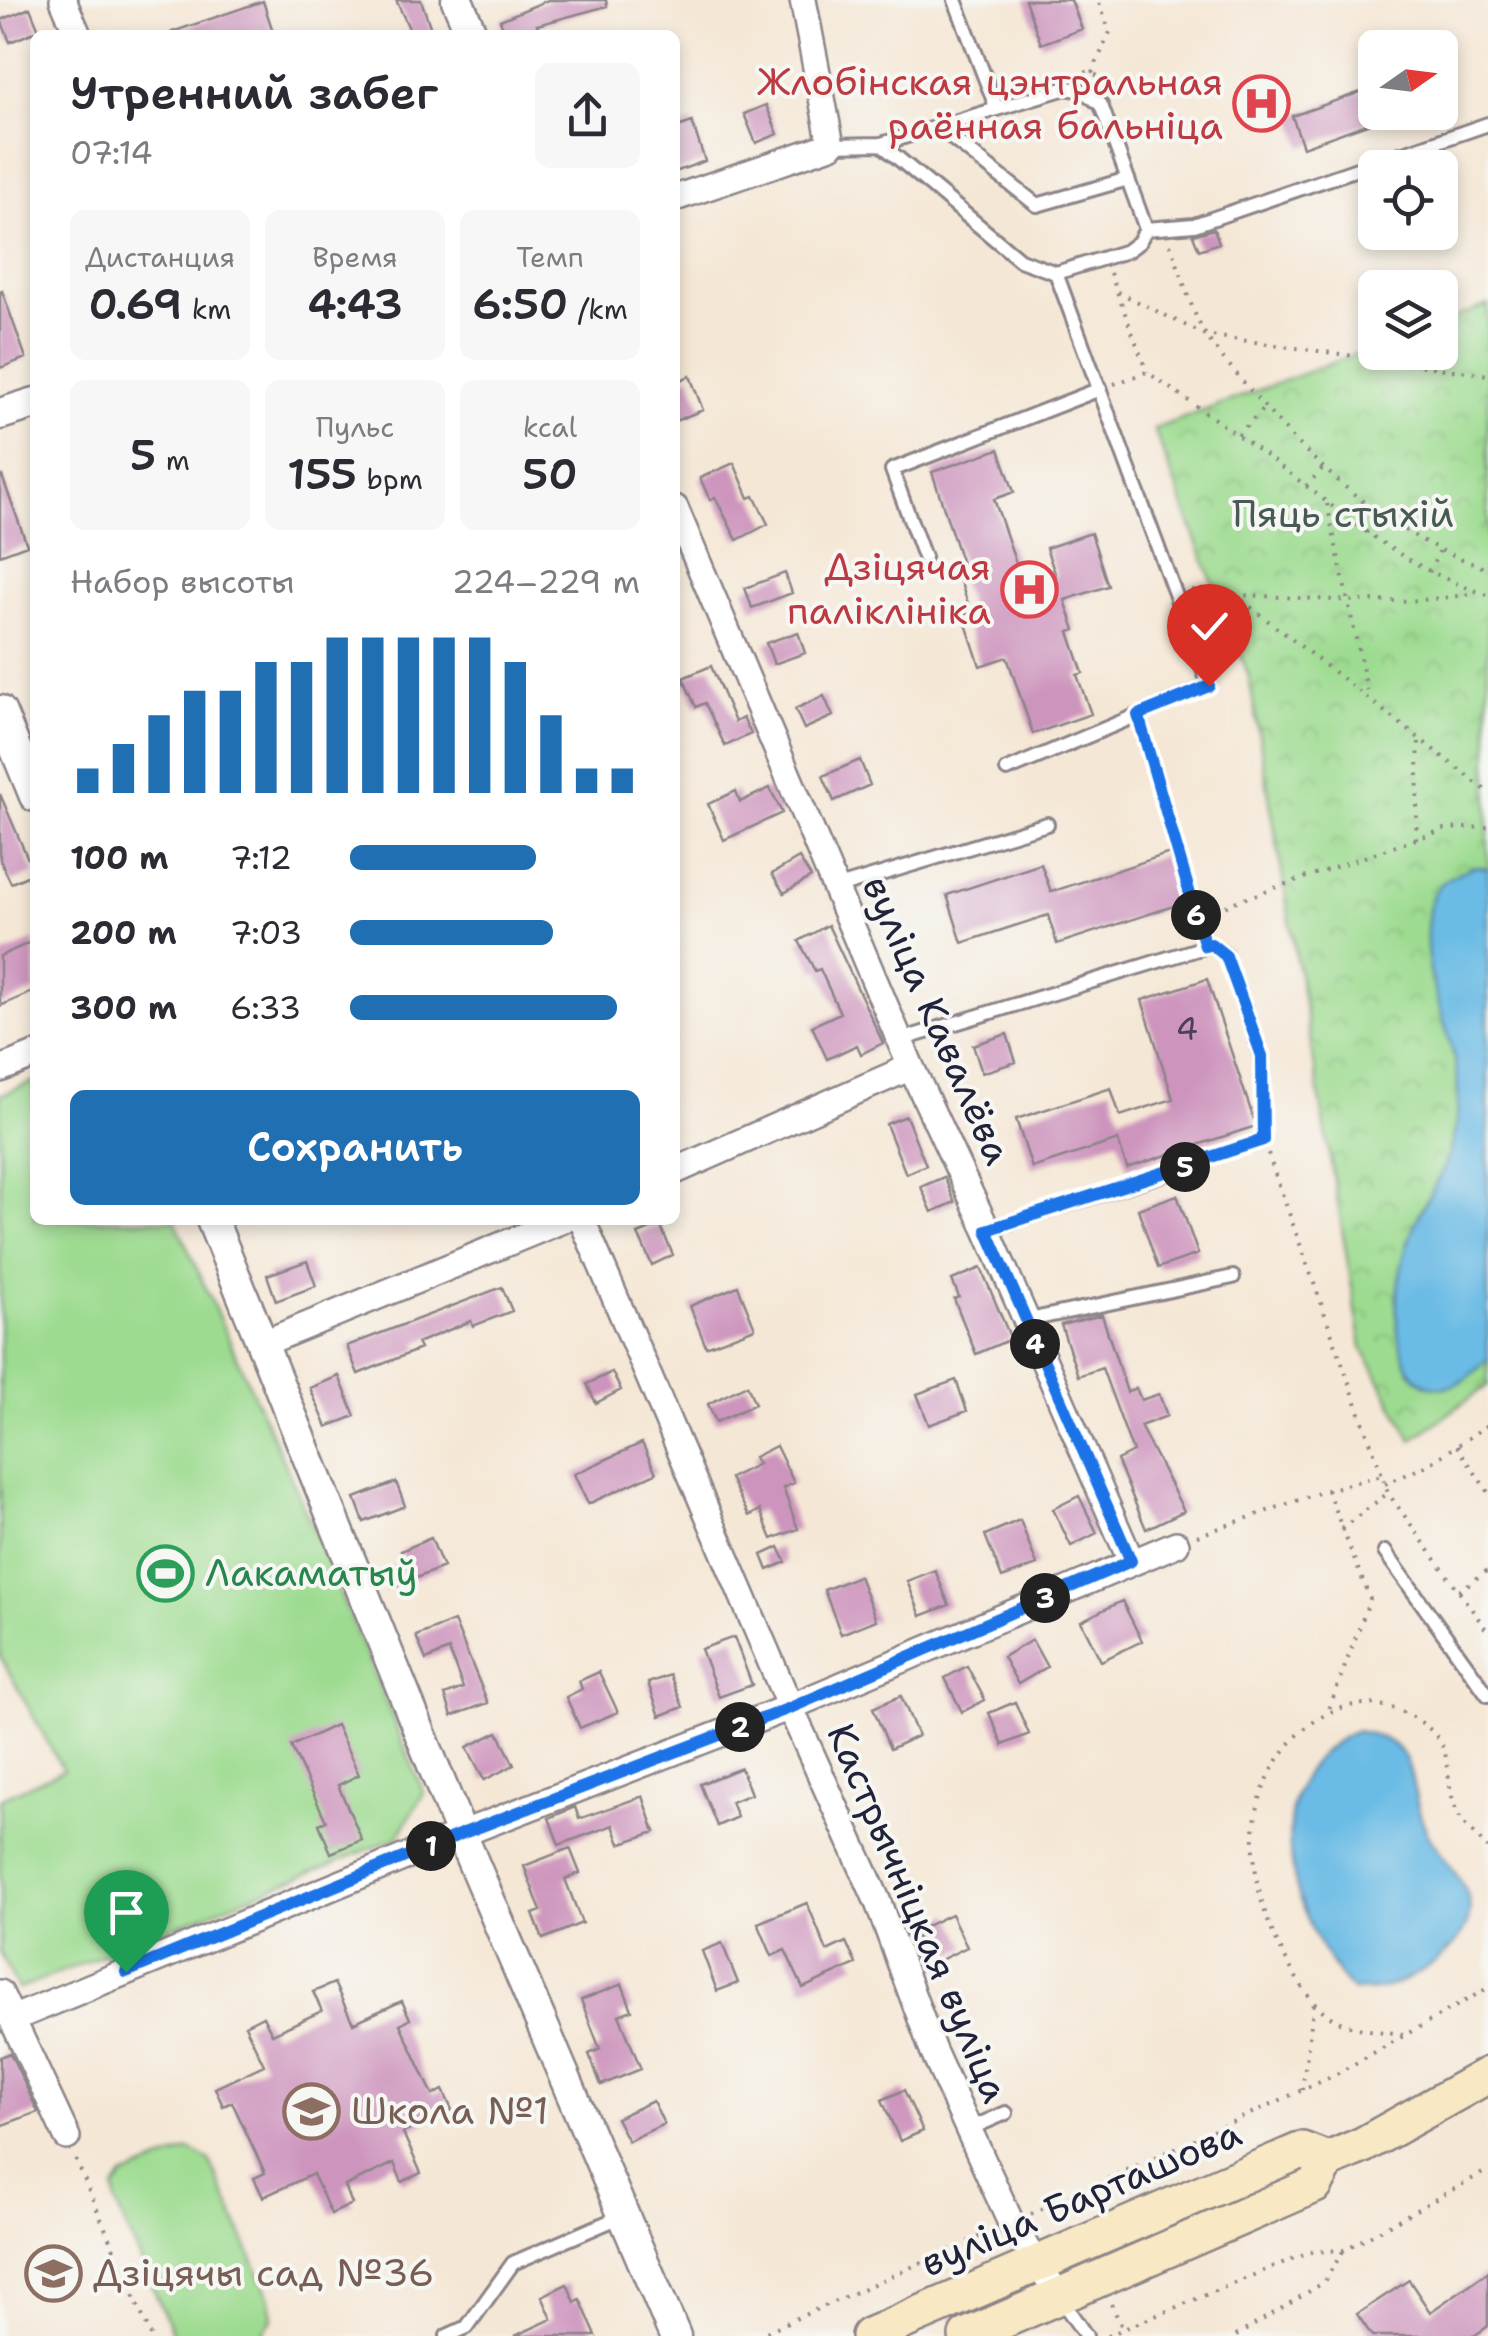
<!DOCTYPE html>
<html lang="ru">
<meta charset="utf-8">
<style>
body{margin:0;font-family:"Shantell Sans",sans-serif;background:#f7f7f7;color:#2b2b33;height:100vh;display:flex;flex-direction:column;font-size:38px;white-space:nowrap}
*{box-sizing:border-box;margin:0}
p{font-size:32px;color:#7c7c81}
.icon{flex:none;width:55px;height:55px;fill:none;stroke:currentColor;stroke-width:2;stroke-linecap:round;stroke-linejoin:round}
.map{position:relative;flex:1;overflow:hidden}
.drawer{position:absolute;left:30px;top:30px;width:650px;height:1195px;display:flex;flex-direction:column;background:#fff;border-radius:15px;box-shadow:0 5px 15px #0003}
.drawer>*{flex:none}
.needle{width:65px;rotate:76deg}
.fabs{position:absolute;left:1358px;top:30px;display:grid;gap:20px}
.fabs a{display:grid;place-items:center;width:100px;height:100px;border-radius:15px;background:#fff;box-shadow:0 5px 15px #0003;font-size:50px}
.pin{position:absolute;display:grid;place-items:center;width:85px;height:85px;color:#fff;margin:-102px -42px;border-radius:50% 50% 50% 0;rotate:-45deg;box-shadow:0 0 10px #0007}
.pin .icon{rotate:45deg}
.km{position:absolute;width:50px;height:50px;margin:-25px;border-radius:50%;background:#222;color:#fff;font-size:28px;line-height:50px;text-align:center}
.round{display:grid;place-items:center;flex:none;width:105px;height:105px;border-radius:15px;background:#f7f7f7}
.head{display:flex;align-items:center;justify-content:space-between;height:170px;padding:0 40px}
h1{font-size:45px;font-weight:600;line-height:75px}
.figures{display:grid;grid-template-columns:repeat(3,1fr);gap:15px;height:170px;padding:10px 40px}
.figures div{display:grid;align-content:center;border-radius:15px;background:#f7f7f7;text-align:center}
.figures b{font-size:42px;font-weight:600}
.figures small{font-size:28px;font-weight:400}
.figures p{font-size:28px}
.chart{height:280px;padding:20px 40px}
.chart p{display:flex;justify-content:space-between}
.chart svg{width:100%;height:180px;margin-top:10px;stroke:#1f6fb2;stroke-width:6}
.action{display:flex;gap:20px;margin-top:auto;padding:20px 40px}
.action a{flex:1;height:115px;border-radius:15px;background:#1f6fb2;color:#fff;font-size:40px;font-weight:600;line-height:115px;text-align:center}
ul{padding:0 40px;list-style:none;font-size:32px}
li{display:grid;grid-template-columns:160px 120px 1fr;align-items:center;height:75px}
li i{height:25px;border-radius:12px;background:#1f6fb2}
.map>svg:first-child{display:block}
.grass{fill:#9ddb90;stroke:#607e66;stroke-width:2.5}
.park{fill:url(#park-crowns);stroke:#607e66;stroke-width:2.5}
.water{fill:#6abbe5;stroke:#466e90;stroke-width:2.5}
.building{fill:#cd94bd}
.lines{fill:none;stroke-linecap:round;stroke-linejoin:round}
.service-casing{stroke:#8c8488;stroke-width:18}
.minor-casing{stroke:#8c8488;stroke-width:30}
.tertiary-casing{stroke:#8c8488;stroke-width:35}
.secondary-casing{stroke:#8c8488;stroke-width:40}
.path{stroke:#8c8488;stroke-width:4;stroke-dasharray:2.5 8;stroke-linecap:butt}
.service{stroke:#fff;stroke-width:12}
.minor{stroke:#fff;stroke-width:25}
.tertiary{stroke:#fff;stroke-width:30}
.secondary{stroke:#f8e8c3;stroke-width:35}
.route-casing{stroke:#fff;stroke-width:20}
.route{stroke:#1a73e8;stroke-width:12}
.labels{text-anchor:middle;stroke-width:8;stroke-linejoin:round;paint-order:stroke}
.number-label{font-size:32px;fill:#4d3e5c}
.health-label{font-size:38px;fill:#be3a42;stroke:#f6f6f2;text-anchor:end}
.park-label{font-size:38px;fill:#475a54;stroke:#f6f6f2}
.street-label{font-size:38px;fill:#22223b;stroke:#f6f6f2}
.leisure-label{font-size:38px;fill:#27864d;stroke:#f6f6f2;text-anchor:start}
.education-label{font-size:38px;fill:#785e54;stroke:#f6f6f2;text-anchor:start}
</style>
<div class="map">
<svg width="1488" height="2336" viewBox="0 0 1488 2336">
<defs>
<pattern id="park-crowns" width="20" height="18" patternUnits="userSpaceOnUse" patternTransform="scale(2.5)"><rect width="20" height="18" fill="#9ddb90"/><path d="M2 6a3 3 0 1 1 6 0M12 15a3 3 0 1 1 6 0" fill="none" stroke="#87bc7d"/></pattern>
</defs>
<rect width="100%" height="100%" fill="#f6f6f2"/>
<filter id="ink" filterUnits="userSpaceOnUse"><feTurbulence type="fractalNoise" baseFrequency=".01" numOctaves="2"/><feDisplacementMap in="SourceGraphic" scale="20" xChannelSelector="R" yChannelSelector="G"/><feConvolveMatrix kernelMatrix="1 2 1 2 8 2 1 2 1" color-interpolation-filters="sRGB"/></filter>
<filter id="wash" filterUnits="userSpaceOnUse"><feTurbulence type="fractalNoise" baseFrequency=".0048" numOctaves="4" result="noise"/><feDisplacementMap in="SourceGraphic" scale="40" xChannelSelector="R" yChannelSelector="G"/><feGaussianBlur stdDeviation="2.25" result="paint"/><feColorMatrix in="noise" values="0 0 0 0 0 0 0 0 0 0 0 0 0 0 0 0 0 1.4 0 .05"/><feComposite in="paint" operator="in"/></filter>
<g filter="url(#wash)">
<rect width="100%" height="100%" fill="#f5e7d5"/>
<!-- grass -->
<path class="grass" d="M 35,1081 L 35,1220 L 175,1220 L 297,1491 L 424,1793 L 397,1838 L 18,1989 L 0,1952 L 0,1799 L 63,1770 L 0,1656 L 0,1095 Z
M 190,2150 L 210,2161 L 270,2299 L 273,2318 L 259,2336 L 174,2336 L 116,2204 L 115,2189 L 123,2177 Z"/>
<!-- park -->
<path class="park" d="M 1488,305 L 1488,1385 L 1412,1440 L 1362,1347 L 1249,677 L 1154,429 L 1375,347 L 1375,352 L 1440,352 L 1440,323 Z"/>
<!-- water -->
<path class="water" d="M 1474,866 L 1488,868 L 1488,1359 C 1475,1372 1457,1390 1437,1387 C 1421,1386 1410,1374 1405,1359 C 1387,1314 1400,1255 1420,1212 C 1429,1194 1442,1177 1448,1158 C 1455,1135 1459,1114 1458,1090 C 1456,1030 1419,981 1428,919 C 1429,913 1429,903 1432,897 C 1439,880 1458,873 1474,866 Z
M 1356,1731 C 1426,1742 1403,1783 1427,1832 C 1438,1854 1460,1873 1468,1897 C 1482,1940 1412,1984 1375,1990 C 1368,1991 1360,1990 1352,1990 C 1290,1923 1248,1777 1356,1731 Z"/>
<g id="blocks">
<!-- building -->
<path class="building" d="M 396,0 L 421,0 L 433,35 L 412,35 Z
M 548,0 L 606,0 L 607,6 L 537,25 L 538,28 L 520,35 L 506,35 L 500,20 Z
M 1025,0 L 1071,0 L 1082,29 L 1041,44 Z
M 263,1 L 274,35 L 173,35 L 172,32 Z
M 30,8 L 39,30 L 10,42 L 1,20 Z
M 1375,87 L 1375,121 L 1303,147 L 1292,116 Z
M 766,105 L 778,134 L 756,143 L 744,114 Z
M 692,122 L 705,161 L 675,172 L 675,128 Z
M 1214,229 L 1219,243 L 1199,250 L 1193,235 Z
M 2,291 L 26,358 L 0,368 L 0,292 Z
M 690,376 L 703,410 L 675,421 L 675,382 Z
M 999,449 L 1014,492 L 994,499 L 1024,587 L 1056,576 L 1046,548 L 1091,533 L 1108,586 L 1065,600 L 1075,630 L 1069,632 L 1083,673 L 1077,675 L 1091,714 L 1033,734 L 1007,657 L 980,666 L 963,615 L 971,612 L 958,575 L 965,573 L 932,472 Z
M 734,463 L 749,498 L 754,496 L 768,524 L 737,540 L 715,497 L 710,500 L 700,478 Z
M 2,476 L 27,545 L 0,555 L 0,477 Z
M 785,573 L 792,593 L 752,608 L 745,588 Z
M 798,632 L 805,653 L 774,664 L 766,643 Z
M 711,666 L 735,722 L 743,718 L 751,734 L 725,746 L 705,703 L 696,707 L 683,678 Z
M 824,696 L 833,716 L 804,729 L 795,709 Z
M 860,760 L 870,785 L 834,801 L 823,776 Z
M 770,788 L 782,813 L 724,840 L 708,804 L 736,791 L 740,802 Z
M 0,794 L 34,873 L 11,883 L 0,860 Z
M 1170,853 L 1186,902 L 1057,944 L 1048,915 L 962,943 L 947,895 L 1041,864 L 1051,892 Z
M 799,858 L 811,877 L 784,893 L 772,874 Z
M 828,925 L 883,1043 L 861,1054 L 857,1045 L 827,1059 L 812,1026 L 840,1013 L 820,969 L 815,971 L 799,941 Z
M 35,940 L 35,991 L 0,1006 L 0,956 Z
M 1207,979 L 1256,1126 L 1127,1168 L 1118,1140 L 1032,1168 L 1016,1119 L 1111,1088 L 1120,1116 L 1173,1099 L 1142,1000 Z
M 1007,1034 L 1016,1062 L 982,1073 L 973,1045 Z
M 906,1116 L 926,1165 L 906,1174 L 886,1124 Z
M 944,1177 L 955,1202 L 932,1212 L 921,1187 Z
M 1177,1195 L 1198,1254 L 1158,1268 L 1138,1209 Z
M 660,1225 L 673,1255 L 652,1265 L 638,1234 Z
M 307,1261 L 316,1286 L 276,1301 L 267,1275 Z
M 981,1268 L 1011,1339 L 976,1354 L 954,1299 L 959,1297 L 952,1280 Z
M 738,1286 L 755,1328 L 706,1347 L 690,1306 Z
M 502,1287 L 512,1311 L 473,1326 L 471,1321 L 417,1343 L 420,1349 L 358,1374 L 347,1346 Z
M 1102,1315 L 1127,1392 L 1136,1388 L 1141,1400 L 1159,1394 L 1167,1416 L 1140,1426 L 1184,1511 L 1146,1529 L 1117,1460 L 1133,1452 L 1102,1368 L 1078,1376 L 1061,1325 Z
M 612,1372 L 621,1390 L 596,1403 L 587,1384 Z
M 339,1376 L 355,1416 L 327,1427 L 310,1388 Z
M 956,1380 L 967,1411 L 929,1425 L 917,1394 Z
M 747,1385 L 755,1404 L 716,1422 L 708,1404 Z
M 642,1443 L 656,1473 L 588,1504 L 574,1474 Z
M 776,1446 L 794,1483 L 783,1488 L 798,1529 L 772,1539 L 760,1510 L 749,1516 L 730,1478 L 758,1464 L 754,1457 Z
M 396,1482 L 405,1506 L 364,1522 L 355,1498 Z
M 1079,1496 L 1097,1533 L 1071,1546 L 1053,1509 Z
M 1020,1520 L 1037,1565 L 1002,1578 L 985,1535 Z
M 431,1538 L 443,1567 L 392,1588 L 385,1570 L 405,1562 L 401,1551 Z
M 779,1547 L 786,1562 L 768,1570 L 762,1555 Z
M 935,1570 L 949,1605 L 921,1616 L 907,1581 Z
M 859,1576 L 876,1620 L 841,1634 L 824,1590 Z
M 1122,1601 L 1142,1641 L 1101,1661 L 1081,1621 Z
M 454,1621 L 488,1703 L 452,1716 L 445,1695 L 463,1688 L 449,1650 L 426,1660 L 416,1636 Z
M 734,1637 L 752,1685 L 719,1697 L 701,1649 Z
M 1032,1640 L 1047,1667 L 1018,1684 L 1003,1657 Z
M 967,1666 L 985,1700 L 962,1712 L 945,1678 Z
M 599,1672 L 618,1712 L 580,1728 L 566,1697 L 582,1689 L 579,1681 Z
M 670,1675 L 683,1707 L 660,1716 L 648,1683 Z
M 901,1696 L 918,1736 L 890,1749 L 873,1708 Z
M 1015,1702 L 1029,1734 L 1003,1745 L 989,1713 Z
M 336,1725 L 359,1775 L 338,1785 L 362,1840 L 331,1853 L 319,1824 L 326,1821 L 291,1746 Z
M 498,1732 L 514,1765 L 484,1780 L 467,1747 Z
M 741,1768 L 751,1794 L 731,1802 L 737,1817 L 717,1826 L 700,1784 Z
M 643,1796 L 655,1832 L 620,1844 L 613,1825 L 559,1845 L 549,1818 L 575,1807 L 579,1819 Z
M 570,1848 L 580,1873 L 565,1879 L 582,1923 L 543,1939 L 533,1914 L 541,1911 L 524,1866 Z
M 807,1903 L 827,1951 L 846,1942 L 856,1964 L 803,1988 L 785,1950 L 772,1956 L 758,1923 Z
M 951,1914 L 967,1947 L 930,1965 L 914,1932 Z
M 722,1943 L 738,1983 L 717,1991 L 702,1951 Z
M 334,1983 L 353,2023 L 402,2001 L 410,2019 L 400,2024 L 433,2095 L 443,2090 L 452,2110 L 403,2133 L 421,2173 L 402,2182 L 394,2163 L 345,2186 L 352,2204 L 331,2214 L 313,2174 L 263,2197 L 254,2178 L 265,2173 L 232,2102 L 223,2106 L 215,2088 L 264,2065 L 245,2025 L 263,2016 L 272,2034 L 322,2011 L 313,1992 Z
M 622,1984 L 632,2010 L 619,2015 L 641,2069 L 601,2085 L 589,2054 L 600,2049 L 581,2000 Z
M 10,2053 L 38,2112 L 0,2126 L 0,2057 Z
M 904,2090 L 923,2131 L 900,2141 L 882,2100 Z
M 653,2101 L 664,2124 L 628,2141 L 616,2118 Z
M 1488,2272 L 1488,2326 L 1474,2336 L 1372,2336 L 1357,2314 L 1409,2280 L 1430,2312 Z
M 567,2284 L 575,2302 L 580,2299 L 596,2336 L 515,2336 L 552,2319 L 542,2296 Z"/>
</g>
</g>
<g filter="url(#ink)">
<use href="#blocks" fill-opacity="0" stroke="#8c8488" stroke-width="2.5"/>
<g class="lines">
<defs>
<path id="service" d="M 955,0 L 997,109
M 946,125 L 953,139 L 1037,205 L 1128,179
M 831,145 L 881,144 L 1066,88 L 1084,91 L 1101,105 L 1146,229 L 1139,242 L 1127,251 L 1056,273 L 1020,260 L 881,144
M 1146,229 L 1194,225 L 1488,124
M 924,557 L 892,470 L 1100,389
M 1007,770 L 1209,685 L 1056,273
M 835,888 L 1047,824
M 900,1040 L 1211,945 L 1226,955 L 1262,1057
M 987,1230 L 1202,1162
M 1024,1321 L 1233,1277
M 1385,1552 L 1488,1695
M 969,2129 L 1006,2113
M 1060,2298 L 1086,2336
M 447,2336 L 467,2327 L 513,2263 L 622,2216"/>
<path id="minor" d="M 63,0 L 78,35
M 675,198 L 831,145 L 803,0
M 675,508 L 911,1067 L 987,1230 L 1131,1561
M 0,1069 L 35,1055
M 675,1171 L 911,1067
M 582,1220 L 790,1707 L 877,1900 L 933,2051 L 1011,2223 L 1059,2296
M 264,1343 L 563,1220
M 0,1993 L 67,2137
M 14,2018 L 461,1834 L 790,1707 L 1176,1544"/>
<path id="tertiary" d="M 457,0 L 472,35
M 0,414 L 35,403
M 0,711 L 35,796
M 212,1220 L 461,1834 L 675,2336"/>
<path id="secondary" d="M 869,2336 L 1302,2150 L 1328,2160
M 967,2336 L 1315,2185 L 1328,2160 L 1363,2145 L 1488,2075"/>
</defs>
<!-- service casing -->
<use href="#service" class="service-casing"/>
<!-- minor casing -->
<use href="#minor" class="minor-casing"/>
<!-- tertiary casing -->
<use href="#tertiary" class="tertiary-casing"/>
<!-- secondary casing -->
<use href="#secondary" class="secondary-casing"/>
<!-- path -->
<path class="path" d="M 1085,72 C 1097,73 1112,83 1116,94
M 1092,73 L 1110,32 L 1098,0
M 1170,244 C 1182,273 1190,311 1207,337 C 1217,352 1230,366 1241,379 C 1307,460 1387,536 1488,569
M 1110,273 L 1147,372
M 1118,292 L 1205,335 L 1488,375
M 1114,384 L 1147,372 C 1193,404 1240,436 1285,470 C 1354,522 1404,568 1488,595
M 1238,435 L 1264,408
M 1306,486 L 1323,468
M 1327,504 L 1369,699
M 1366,533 L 1380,513
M 1429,572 L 1440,550
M 1192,590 L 1235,595 L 1488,792
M 1235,595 C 1313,597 1397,609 1474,593
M 1142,729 L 1201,931
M 1416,839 L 1419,739
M 1197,920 L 1237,901 L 1445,829 L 1488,827
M 1262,1071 L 1263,1140 L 1382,1475
M 1216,1157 L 1263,1140
M 1457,1446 L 1488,1492
M 1385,1484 L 1428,1465 L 1488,1425
M 1327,1490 L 1370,1599 L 1329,1709
M 1341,1529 L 1388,1493
M 1197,1536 L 1327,1490 L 1382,1475 L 1388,1493 L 1488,1632
M 1459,1591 L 1488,1570
M 1403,2034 C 1382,2031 1356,2031 1336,2020 C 1315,2009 1299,1984 1288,1963 C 1265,1924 1252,1879 1254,1833 C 1258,1752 1338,1667 1419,1721 C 1457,1746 1442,1770 1455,1807 C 1461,1824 1476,1836 1488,1848
M 1302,2090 L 1314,2002
M 76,2160 L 151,2336
M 1064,2200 L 1072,2218
M 1031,2214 L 1333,2076 L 1488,1988
M 1111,2304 L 1124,2331
M 757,2336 L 990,2232
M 1107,2336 L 1309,2252 L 1344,2250 L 1488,2170
M 1236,2336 L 1323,2283 L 1344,2250"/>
<!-- service -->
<use href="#service" class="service"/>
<!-- minor -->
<use href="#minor" class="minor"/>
<!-- tertiary -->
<use href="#tertiary" class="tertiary"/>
<!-- secondary -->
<use href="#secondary" class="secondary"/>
</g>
</g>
<g class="lines" filter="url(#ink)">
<defs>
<path id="route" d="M 126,1972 L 461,1834 L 790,1708 L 1131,1561 L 987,1230 L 1263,1140 L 1262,1056 L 1226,956 L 1211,944 L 1205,946 L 1138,715 L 1209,686"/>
</defs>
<!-- route casing -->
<use href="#route" class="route-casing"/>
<!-- route -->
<use href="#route" class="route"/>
</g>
<!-- icons -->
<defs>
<symbol id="hospital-ring" viewBox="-11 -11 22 22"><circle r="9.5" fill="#f6f6f2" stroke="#e0444e" stroke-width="1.5"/><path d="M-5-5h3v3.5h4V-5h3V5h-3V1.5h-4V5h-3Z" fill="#e0444e"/></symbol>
<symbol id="stadium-ring" viewBox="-11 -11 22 22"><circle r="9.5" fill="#f6f6f2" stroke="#2e9e5b" stroke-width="1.5"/><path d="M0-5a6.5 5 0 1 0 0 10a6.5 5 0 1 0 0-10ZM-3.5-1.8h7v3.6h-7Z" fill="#2e9e5b"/></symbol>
<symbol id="school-ring" viewBox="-11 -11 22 22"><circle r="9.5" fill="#f6f6f2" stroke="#8d6e63" stroke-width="1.5"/><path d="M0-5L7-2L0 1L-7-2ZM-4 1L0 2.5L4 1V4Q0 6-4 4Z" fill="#8d6e63"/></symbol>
</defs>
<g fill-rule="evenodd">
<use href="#hospital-ring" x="1230" y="72" width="63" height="63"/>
<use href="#hospital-ring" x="998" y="558" width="63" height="63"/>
<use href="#stadium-ring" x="134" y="1542" width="63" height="63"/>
<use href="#school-ring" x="280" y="2080" width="63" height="63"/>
<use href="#school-ring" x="22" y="2242" width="63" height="63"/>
</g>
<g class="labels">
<!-- number labels -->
<g class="number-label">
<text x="1187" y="1040">4</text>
</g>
<!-- health labels -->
<g class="health-label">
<text x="1223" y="95">Жлобінская цэнтральная<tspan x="1223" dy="44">раённая бальніца</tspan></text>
<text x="991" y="580">Дзіцячая<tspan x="991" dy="44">паліклініка</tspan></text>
</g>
<!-- park labels -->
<g class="park-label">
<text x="1343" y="527">Пяць стыхій</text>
</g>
<!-- street labels -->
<g class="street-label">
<text transform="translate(937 1020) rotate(66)" y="13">вуліца Кавалёва</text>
<text transform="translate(918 1913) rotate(67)" y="13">Кастрычніцкая вуліца</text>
<text transform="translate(1081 2198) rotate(-23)" y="13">вуліца Барташова</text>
</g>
<!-- leisure labels -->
<g class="leisure-label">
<text x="205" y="1586">Лакаматыў</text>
</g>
<!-- education labels -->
<g class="education-label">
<text x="351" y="2124">Школа №1</text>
<text x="93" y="2286">Дзіцячы сад №36</text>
</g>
</g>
</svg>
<div class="fabs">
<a><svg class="needle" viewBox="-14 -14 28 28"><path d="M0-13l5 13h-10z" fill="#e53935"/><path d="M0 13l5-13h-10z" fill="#7c7c81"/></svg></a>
<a><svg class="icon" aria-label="locate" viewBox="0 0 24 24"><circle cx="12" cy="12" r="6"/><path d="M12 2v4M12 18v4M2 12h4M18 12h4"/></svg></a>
<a><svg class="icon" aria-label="layers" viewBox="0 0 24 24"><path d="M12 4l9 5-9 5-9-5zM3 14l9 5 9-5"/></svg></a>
</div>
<div class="pin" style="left:126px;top:1972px;background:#1e9e55"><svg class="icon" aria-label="arrive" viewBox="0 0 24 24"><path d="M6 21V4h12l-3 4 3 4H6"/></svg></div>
<div class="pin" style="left:1209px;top:686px;background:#d93025"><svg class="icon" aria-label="check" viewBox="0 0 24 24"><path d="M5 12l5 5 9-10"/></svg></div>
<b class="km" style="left:431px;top:1846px">1</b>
<b class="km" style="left:740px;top:1727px">2</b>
<b class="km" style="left:1045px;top:1598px">3</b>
<b class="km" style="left:1035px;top:1344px">4</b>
<b class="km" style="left:1185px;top:1167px">5</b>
<b class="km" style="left:1196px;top:915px">6</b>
<section class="drawer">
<div class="head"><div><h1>Утренний забег</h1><p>07:14</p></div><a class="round"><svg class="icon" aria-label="share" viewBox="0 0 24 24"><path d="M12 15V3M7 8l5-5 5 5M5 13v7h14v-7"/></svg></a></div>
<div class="figures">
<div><p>Дистанция</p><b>0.69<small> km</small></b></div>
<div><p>Время</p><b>4:43</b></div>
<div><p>Темп</p><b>6:50<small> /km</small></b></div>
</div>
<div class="figures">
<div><b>5<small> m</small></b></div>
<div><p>Пульс</p><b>155<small> bpm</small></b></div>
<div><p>kcal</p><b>50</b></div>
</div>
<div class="chart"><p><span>Набор высоты</span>224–229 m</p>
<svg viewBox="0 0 160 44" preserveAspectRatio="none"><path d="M5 44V38M15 44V32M25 44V25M35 44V19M45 44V19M55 44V12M65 44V12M75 44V6M85 44V6M95 44V6M105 44V6M115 44V6M125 44V12M135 44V25M145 44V38M155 44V38"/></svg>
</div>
<ul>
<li><b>100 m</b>7:12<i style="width:64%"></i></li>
<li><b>200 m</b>7:03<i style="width:70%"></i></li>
<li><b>300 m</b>6:33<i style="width:92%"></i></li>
</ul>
<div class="action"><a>Сохранить</a></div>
</section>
</div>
